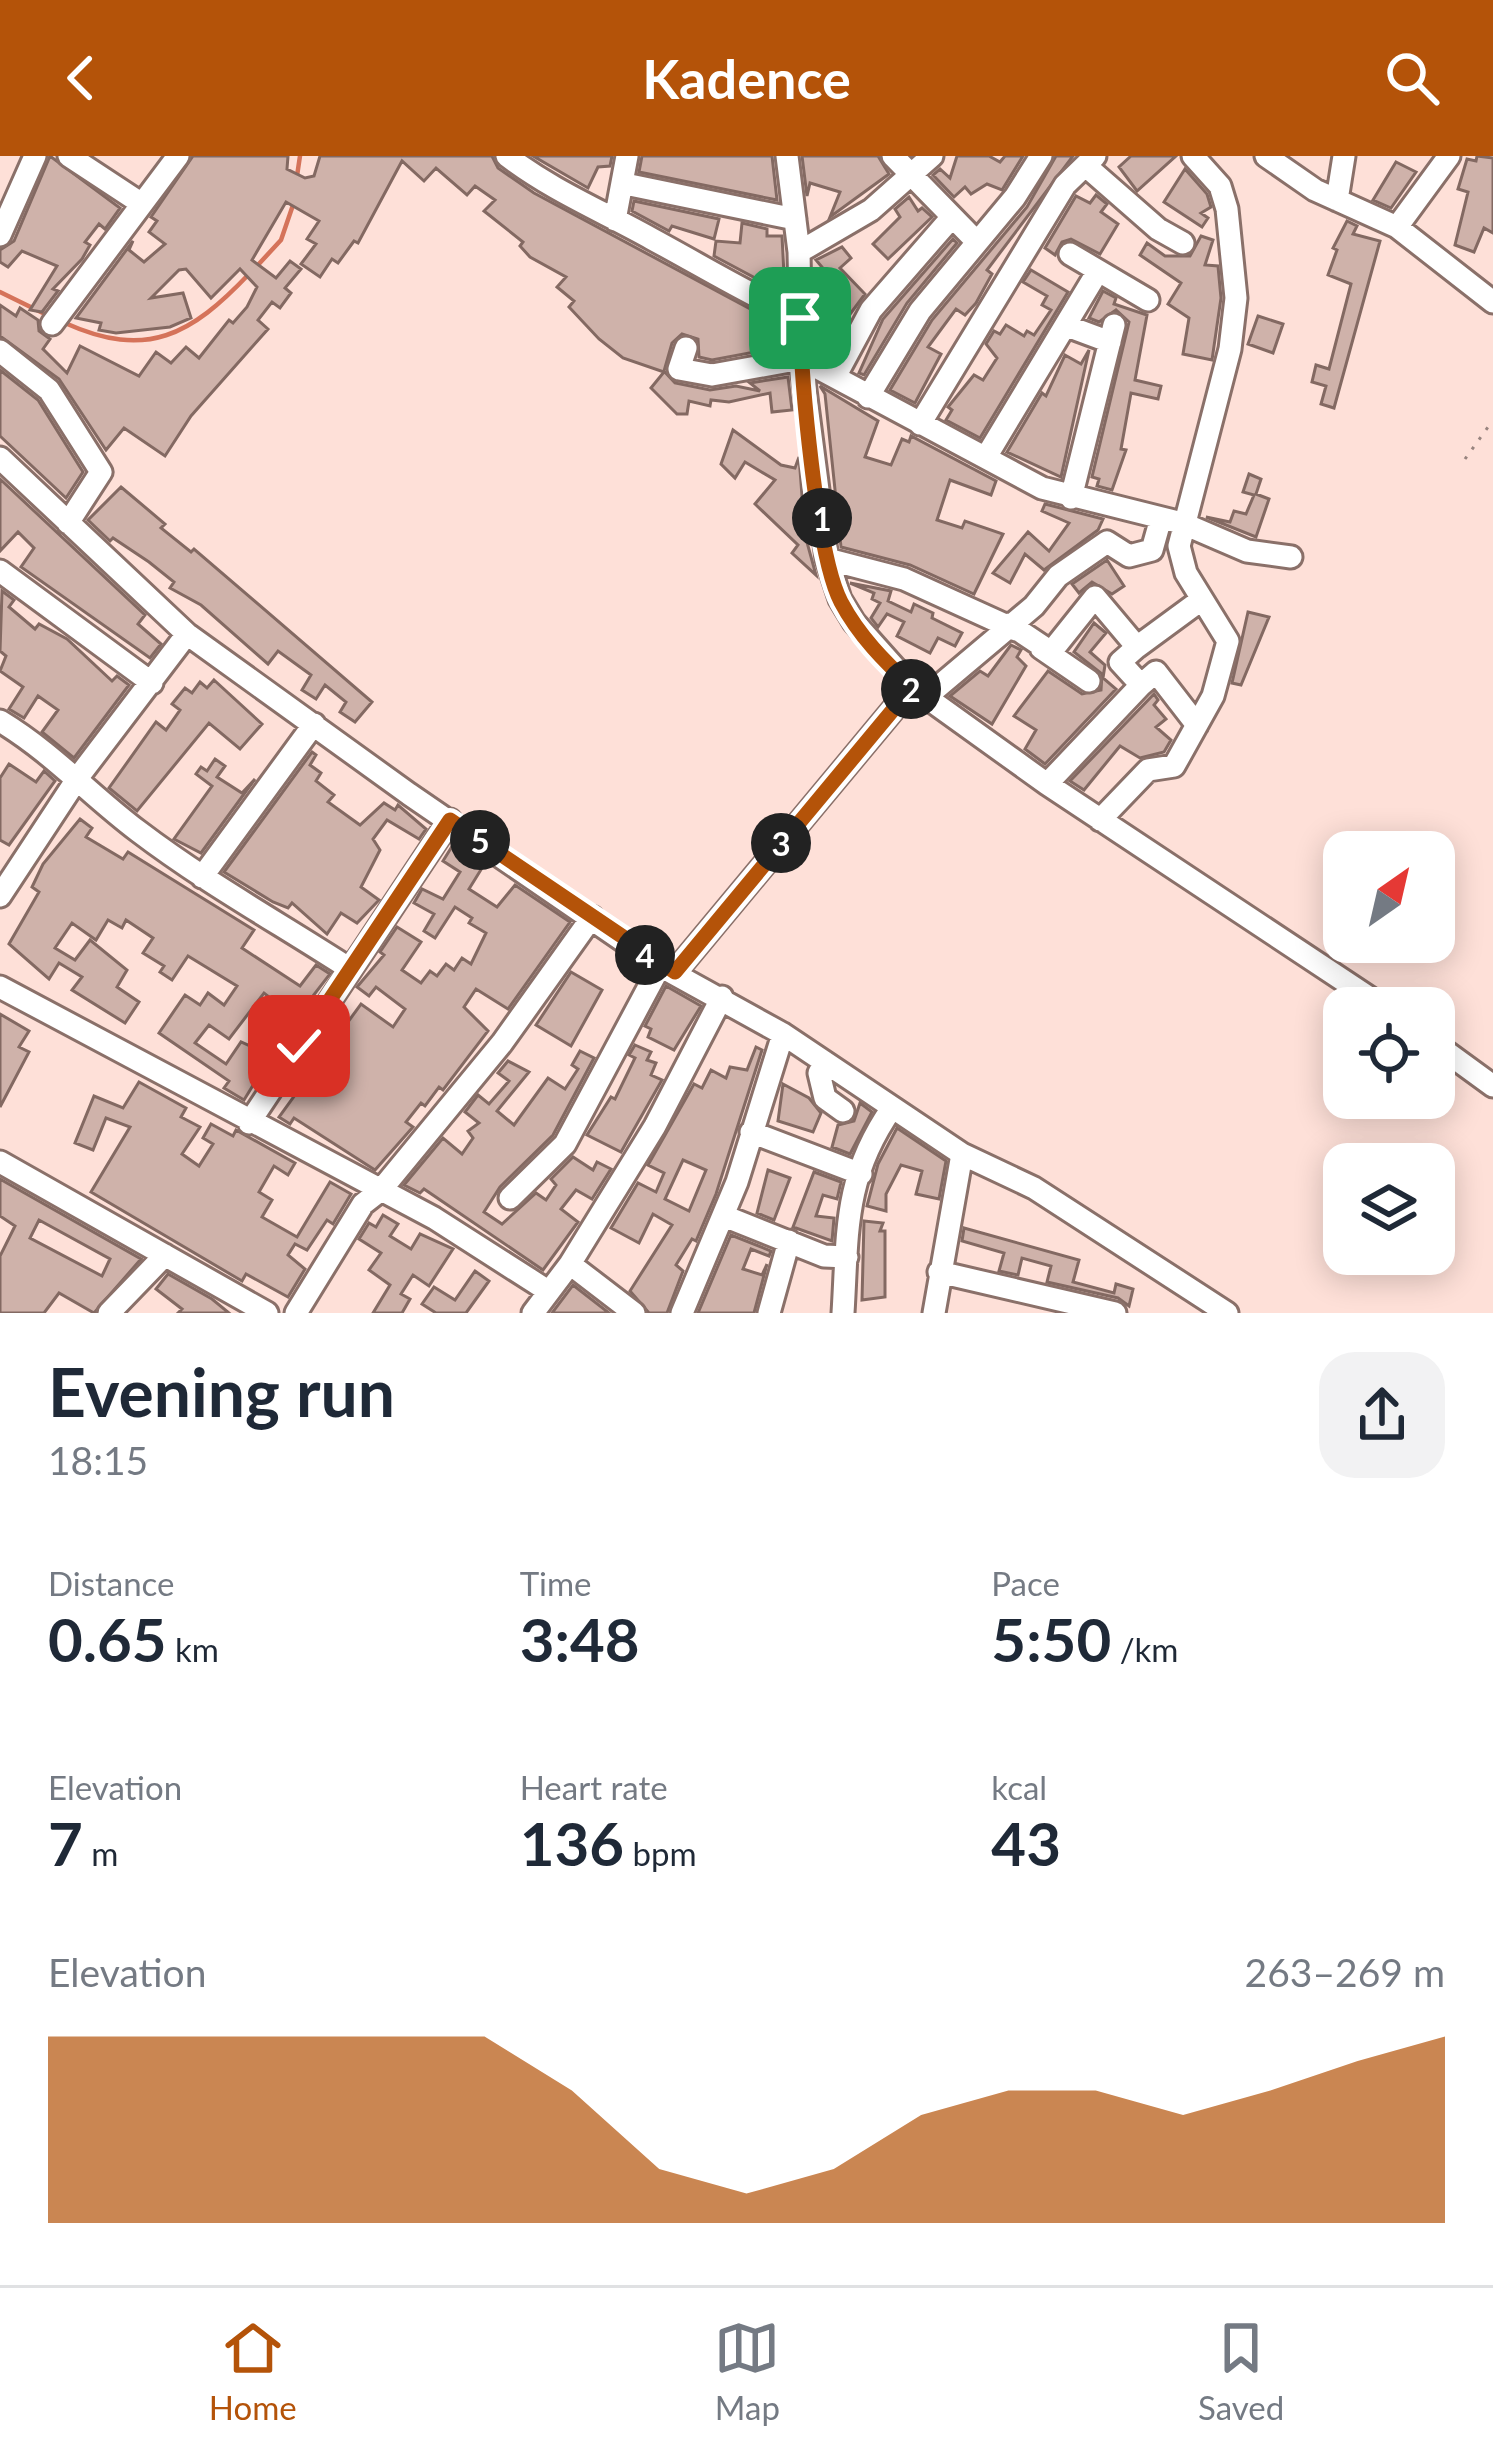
<!DOCTYPE html>
<meta charset="utf-8">
<style>
body{margin:0;font-family:Lato,sans-serif;background:#f2f2f3;color:#1f2937;height:100vh;display:flex;flex-direction:column;font-size:45px;white-space:nowrap}
*{box-sizing:border-box;margin:0}
p{font-size:39px;color:#747a83}
.icon{flex:none;width:66px;height:66px;fill:none;stroke:currentColor;stroke-width:2;stroke-linecap:round;stroke-linejoin:round}
.map{position:relative;height:1157px;overflow:hidden}
.side{display:flex;flex-direction:column;background:#fff;flex:1}
.side>*{flex:none}
.needle{width:78px;rotate:34deg}
.fabs{position:absolute;left:1323px;top:675px;display:grid;gap:24px}
.fabs a{display:grid;place-items:center;width:132px;height:132px;border-radius:24px;background:#fff;box-shadow:0 6px 30px #0003;font-size:60px}
.pin{position:absolute;display:grid;place-items:center;width:102px;height:102px;color:#fff;margin:-51px;border-radius:24px;box-shadow:0 6px 18px #0006}
.km{position:absolute;width:60px;height:60px;margin:-30px;border-radius:50%;background:#222;color:#fff;font-size:33px;line-height:60px;text-align:center}
.round{display:grid;place-items:center;flex:none;width:126px;height:126px;border-radius:36px;background:#f2f2f3}
.head{display:flex;align-items:center;justify-content:space-between;height:204px;padding:0 48px}
h1{font-size:66px;font-weight:700;line-height:90px}
.metrics{display:grid;grid-template-columns:repeat(3,1fr);gap:18px;height:204px;padding:12px 48px}
.metrics div{display:grid;align-content:center}
.metrics b{font-size:60px;font-weight:700}
.metrics small{font-size:33px;font-weight:400}
.metrics p{font-size:33px}
.chart{height:336px;padding:24px 48px}
.chart p{display:flex;justify-content:space-between}
.chart svg{width:100%;height:216px;margin-top:12px;fill:#b45309;opacity:.7}
header{display:flex;justify-content:space-between;align-items:center;height:156px;padding:0 48px;background:#b45309;color:#fff;font-size:54px;font-weight:700}
.dock{display:flex;justify-content:space-around;align-items:center;height:168px;border-top:3px solid #e0e1e3;background:#fff;font-size:33px;color:#747a83}
.dock a{display:grid;justify-items:center;gap:6px}
.dock .on{color:#b45309}
.map>svg:first-child{display:block}
.lines{fill:none;stroke-linecap:round;stroke-linejoin:round}
.stream{stroke:#d5735a;stroke-width:4.5}
.building{fill:#cfb2aa;stroke:#836962;stroke-width:3;fill-rule:evenodd}
.minor-casing{stroke:#8a7069;stroke-width:27}
.path{stroke:#98847f;stroke-width:3;stroke-dasharray:3 9;stroke-linecap:butt}
.minor{stroke:#fff;stroke-width:21}
.route-casing{stroke:#fff;stroke-width:24}
.route{stroke:#b45309;stroke-width:15}
</style>
<header><svg class="icon" aria-label="back" viewBox="0 0 24 24"><path d="M15 5l-7 7 7 7"/></svg>Kadence<svg class="icon" aria-label="search" viewBox="0 0 24 24"><circle cx="10" cy="10" r="6"/><path d="M15 15l6 6"/></svg></header>
<div class="map">
<svg width="1493" height="1157" viewBox="0 0 1493 1157">
<rect width="100%" height="100%" fill="#fee0d8"/>
<g class="lines">
<!-- stream -->
<path class="stream" d="M 297,20 L 300,0
M 257,110 L 281,84 L 293,49
M 0,136 L 49,160
M 65,167 C 147,204 191,179 249,118"/>
</g>
<!-- building -->
<path class="building" d="M 50,0 L 120,52 L 105,73 L 99,68 L 85,86 L 90,89 L 82,103 L 53,133 L 58,135 L 42,156 L 30,154 L 57,110 L 22,95 L 8,111 L 0,106 L 0,94 L 14,85 Z
M 193,0 L 288,0 L 287,13 L 305,22 L 314,20 L 320,0 L 492,0 L 498,12 L 534,37 L 782,170 L 775,184 L 786,184 L 786,190 L 712,204 L 699,201 L 698,183 L 682,178 L 672,187 L 664,215 L 675,227 L 710,234 L 736,230 L 760,235 L 750,227 L 788,221 L 792,254 L 772,256 L 770,237 L 729,246 L 711,244 L 710,250 L 689,245 L 687,258 L 677,258 L 651,232 L 664,216 L 623,202 L 599,183 L 569,151 L 574,145 L 557,131 L 566,121 L 530,101 L 520,90 L 523,86 L 484,55 L 495,44 L 475,30 L 467,39 L 436,12 L 424,25 L 402,5 L 358,87 L 354,85 L 338,107 L 332,103 L 320,121 L 301,108 L 316,88 L 307,83 L 319,65 L 286,46 L 252,104 L 276,122 L 290,105 L 301,113 L 285,132 L 291,137 L 280,152 L 272,146 L 258,164 L 268,173 L 191,260 L 165,300 L 124,272 L 106,294 L 59,223 L 0,180 L 0,149 L 16,160 L 20,152 L 38,164 L 39,175 L 50,183 L 43,193 L 67,217 L 80,190 L 139,220 L 156,196 L 171,207 L 186,191 L 199,202 L 229,164 L 233,167 L 247,151 L 257,131 L 240,113 L 211,142 L 186,113 L 179,114 L 151,142 L 183,137 L 191,162 L 170,171 L 116,177 L 99,174 L 101,167 L 76,162 L 133,85 L 129,94 L 144,106 L 165,88 L 149,76 L 157,65 L 151,61 Z
M 533,0 L 612,0 L 610,10 L 598,11 L 588,32 Z
M 642,0 L 772,0 L 777,44 L 639,16 Z
M 802,0 L 878,0 L 889,18 L 830,61 L 840,36 L 810,27 L 807,40 Z
M 957,0 L 989,0 L 1000,6 L 1005,0 L 1023,0 L 1002,34 L 987,28 L 971,38 L 965,31 L 954,41 L 933,19 L 940,13 L 950,22 Z
M 1056,0 L 1073,0 L 987,114 L 992,118 L 976,147 L 965,159 L 956,153 L 928,191 L 941,198 L 915,247 L 890,234 L 932,164 L 1027,51 Z
M 1131,0 L 1176,0 L 1137,35 L 1119,11 Z
M 1477,0 L 1493,2 L 1493,77 L 1484,72 L 1474,96 L 1455,89 L 1468,36 L 1458,33 L 1467,3 L 1476,5 Z
M 1396,6 L 1416,16 L 1391,52 L 1373,44 Z
M 1185,13 L 1207,38 L 1211,51 L 1201,57 L 1208,62 L 1202,71 L 1164,46 Z
M 1096,39 L 1107,48 L 1101,56 L 1118,68 L 1100,98 L 1071,83 L 1062,86 L 1055,99 L 1045,92 L 1076,40 L 1090,47 Z
M 909,41 L 918,55 L 922,52 L 932,61 L 888,103 L 873,88 L 900,61 L 895,53 Z
M 634,45 L 719,63 L 714,83 L 672,70 L 669,75 L 632,55 Z
M 1347,65 L 1357,70 L 1353,78 L 1380,85 L 1334,252 L 1321,248 L 1326,230 L 1312,226 L 1316,209 L 1329,213 L 1351,128 L 1328,119 L 1337,94 L 1333,92 Z
M 742,67 L 767,73 L 767,80 L 782,80 L 785,138 L 714,100 L 716,85 L 740,87 Z
M 1201,80 L 1213,84 L 1205,109 L 1218,110 L 1221,142 L 1212,204 L 1183,198 L 1189,162 L 1168,148 L 1181,127 L 1140,99 L 1147,87 L 1165,100 L 1190,100 Z
M 953,83 L 957,87 L 907,147 L 864,219 L 859,217 L 883,163 Z
M 842,91 L 851,102 L 840,112 L 865,138 L 839,173 L 843,175 L 829,201 L 816,194 L 826,161 L 815,159 L 815,143 L 817,125 L 837,129 L 816,104 Z
M 1031,114 L 1068,136 L 980,282 L 946,264 L 952,254 L 948,251 L 974,219 L 983,224 L 997,202 L 986,188 L 994,175 L 1000,178 L 1006,169 L 1024,180 L 1027,175 L 1034,179 L 1051,154 L 1042,149 L 1047,140 L 1023,126 Z
M 1103,135 L 1116,142 L 1114,148 L 1147,159 L 1135,224 L 1161,230 L 1158,243 L 1131,237 L 1121,293 L 1126,294 L 1112,334 L 1097,330 L 1099,323 L 1092,321 L 1129,166 L 1116,154 L 1099,166 L 1089,162 Z
M 1258,160 L 1283,168 L 1273,197 L 1248,188 Z
M 1089,194 L 1061,321 L 1007,296 L 1042,237 L 1046,240 L 1065,199 L 1081,208 Z
M 0,214 L 38,244 L 83,316 L 66,342 L 0,280 Z
M 820,230 L 878,265 L 865,301 L 891,309 L 902,283 L 909,286 L 911,280 L 996,325 L 991,339 L 950,324 L 937,364 L 962,372 L 965,365 L 1003,378 L 974,438 L 910,409 L 841,391 L 825,238 Z
M 733,274 L 781,309 L 795,312 L 799,301 L 805,379 L 816,419 L 792,397 L 798,389 L 755,348 L 775,324 L 745,306 L 735,322 L 721,308 Z
M 1249,318 L 1261,323 L 1256,338 L 1269,343 L 1256,381 L 1206,361 L 1230,366 L 1234,355 L 1246,358 L 1254,339 L 1243,336 Z
M 0,323 L 145,459 L 138,468 L 161,488 L 150,502 L 21,411 L 34,392 L 18,376 L 0,395 Z
M 121,331 L 165,368 L 161,372 L 191,396 L 194,393 L 372,546 L 355,566 L 340,556 L 346,546 L 325,529 L 316,543 L 302,534 L 311,519 L 278,495 L 268,508 L 201,449 L 170,432 L 174,426 L 149,406 L 113,382 L 110,385 L 88,364 Z
M 1045,348 L 1103,363 L 1098,374 L 1044,414 L 1025,398 L 1010,427 L 993,417 L 1028,376 L 1049,395 L 1069,367 L 1042,355 Z
M 1107,404 L 1124,430 L 1112,438 L 1092,426 L 1079,437 L 1072,428 Z
M 850,427 L 891,435 L 888,445 L 911,456 L 914,448 L 933,457 L 932,462 L 962,477 L 955,490 L 938,482 L 930,497 L 897,480 L 904,466 L 887,458 L 878,471 L 871,462 L 880,447 L 872,443 L 874,437 Z
M 2,435 L 14,444 L 9,451 L 35,473 L 39,468 L 67,483 L 112,525 L 117,520 L 129,529 L 74,602 L 42,576 L 58,554 L 38,540 L 24,562 L 9,553 L 23,531 L 0,515 L 6,500 L 0,495 Z
M 1248,456 L 1269,461 L 1241,529 L 1232,527 Z
M 1094,467 L 1106,477 L 1090,496 L 1105,509 L 1103,522 L 1116,533 L 1045,608 L 1025,593 L 1036,574 L 1014,560 L 1048,515 L 1082,538 L 1101,534 L 1102,518 L 1074,496 Z
M 1011,489 L 1021,494 L 1017,501 L 1026,510 L 992,568 L 950,540 L 980,515 L 988,520 Z
M 214,524 L 262,568 L 240,593 L 209,567 L 137,655 L 109,632 L 156,566 L 166,574 L 180,554 L 172,548 L 185,532 L 192,537 L 200,526 L 207,532 Z
M 1154,538 L 1158,544 L 1154,549 L 1166,563 L 1156,571 L 1171,584 L 1164,596 L 1140,602 L 1120,590 L 1084,634 L 1070,625 Z
M 312,596 L 316,599 L 310,609 L 321,617 L 316,625 L 334,639 L 328,646 L 360,669 L 384,647 L 395,654 L 398,649 L 426,673 L 419,683 L 387,664 L 373,683 L 380,694 L 361,731 L 379,744 L 357,767 L 341,757 L 327,778 L 292,747 L 288,752 L 273,746 L 224,716 Z
M 215,603 L 225,610 L 217,621 L 242,637 L 255,623 L 201,697 L 174,683 L 212,630 L 196,618 L 201,611 L 207,615 Z
M 9,608 L 36,626 L 44,615 L 55,625 L 9,689 L 0,684 L 0,622 Z
M 80,663 L 92,672 L 86,681 L 123,703 L 128,696 L 254,774 L 242,792 L 300,830 L 316,809 L 330,818 L 296,862 L 264,837 L 229,883 L 209,869 L 195,887 L 226,908 L 241,886 L 259,894 L 266,883 L 277,890 L 244,944 L 224,932 L 229,925 L 159,877 L 185,839 L 200,849 L 208,837 L 224,849 L 237,830 L 188,800 L 172,824 L 160,816 L 164,810 L 143,797 L 153,782 L 126,764 L 122,772 L 108,764 L 96,784 L 72,767 L 55,792 L 75,804 L 90,784 L 127,814 L 117,831 L 139,846 L 125,867 L 72,834 L 82,821 L 59,807 L 49,823 L 9,788 L 39,736 L 32,731 L 43,708 Z
M 451,692 L 482,712 L 469,733 L 497,751 L 515,729 L 570,766 L 508,853 L 476,833 L 464,851 L 488,875 L 443,934 L 439,931 L 425,950 L 421,947 L 406,966 L 413,971 L 375,1014 L 294,962 L 290,968 L 279,961 L 361,848 L 393,871 L 405,853 L 376,831 L 369,840 L 357,831 L 384,799 L 380,796 L 397,771 L 421,786 L 402,814 L 421,827 L 430,815 L 437,820 L 446,808 L 454,814 L 462,802 L 471,808 L 486,777 L 469,767 L 472,762 L 455,751 L 435,782 L 424,775 L 434,758 L 414,747 L 422,733 L 443,743 L 460,716 L 443,705 Z
M 571,816 L 602,834 L 571,890 L 536,869 Z
M 666,830 L 701,850 L 674,894 L 648,881 L 651,873 L 645,870 Z
M 0,858 L 29,875 L 19,891 L 29,896 L 0,951 Z
M 635,889 L 651,896 L 647,904 L 656,907 L 651,919 L 662,924 L 621,996 L 587,979 L 611,941 L 615,943 L 635,902 L 629,899 Z
M 756,891 L 762,894 L 716,1038 L 696,1085 L 692,1083 L 676,1109 L 683,1115 L 667,1157 L 649,1157 L 630,1135 L 672,1069 L 653,1058 L 639,1087 L 611,1072 L 638,1027 L 656,1036 L 664,1017 L 648,1009 L 694,928 L 702,932 L 711,914 L 726,922 L 730,911 L 747,914 ZM 683,1004 L 706,1014 L 689,1055 L 665,1043 Z
M 580,895 L 594,902 L 553,979 L 500,1031 L 484,1056 L 502,1068 L 536,1037 L 546,1044 L 556,1029 L 551,1023 L 573,1001 L 593,1014 L 597,1006 L 611,1013 L 592,1043 L 576,1034 L 561,1053 L 578,1066 L 543,1114 L 424,1033 L 420,1037 L 404,1029 L 443,982 L 462,998 L 473,982 L 468,975 L 479,967 L 465,956 L 478,939 L 489,948 L 509,925 L 498,917 L 508,905 L 529,916 L 497,955 L 514,969 L 548,922 L 565,933 L 578,913 L 572,909 Z
M 139,926 L 186,952 L 181,961 L 200,971 L 182,998 L 199,1010 L 213,988 L 203,982 L 211,968 L 233,980 L 236,974 L 295,1007 L 288,1019 L 274,1010 L 259,1036 L 272,1044 L 262,1061 L 297,1081 L 330,1026 L 351,1038 L 333,1068 L 327,1064 L 307,1094 L 295,1088 L 288,1099 L 305,1113 L 288,1141 L 246,1118 L 242,1125 L 91,1036 L 130,971 L 106,962 L 93,994 L 75,987 L 94,940 L 123,952 Z
M 783,928 L 809,942 L 821,957 L 813,976 L 778,965 Z
M 860,947 L 872,956 L 850,998 L 832,991 L 838,969 L 854,965 Z
M 897,972 L 946,1005 L 939,1043 L 916,1038 L 922,1015 L 901,1009 L 886,1038 L 886,1055 L 867,1050 L 878,1008 Z
M 768,1014 L 790,1022 L 774,1064 L 757,1057 Z
M 814,1016 L 841,1026 L 837,1043 L 823,1039 L 816,1060 L 834,1062 L 832,1085 L 793,1071 Z
M 0,1023 L 141,1103 L 94,1157 L 59,1137 L 44,1157 L 0,1157 L 0,1100 L 15,1070 L 0,1060 ZM 39,1064 L 110,1103 L 102,1120 L 30,1082 Z
M 383,1059 L 398,1068 L 390,1080 L 411,1093 L 420,1078 L 453,1093 L 429,1130 L 413,1119 L 401,1138 L 410,1143 L 402,1157 L 373,1157 L 390,1129 L 369,1114 L 381,1097 L 359,1083 L 369,1067 L 376,1071 Z
M 864,1065 L 883,1067 L 880,1075 L 885,1075 L 885,1141 L 862,1144 Z
M 964,1072 L 1079,1104 L 1073,1126 L 1114,1137 L 1116,1128 L 1133,1133 L 1129,1150 L 1118,1142 L 1047,1126 L 1051,1110 L 1022,1102 L 1018,1119 L 999,1115 L 1004,1097 L 962,1085 Z
M 731,1079 L 771,1095 L 769,1100 L 751,1093 L 743,1113 L 762,1119 L 767,1108 L 754,1157 L 698,1157 Z
M 475,1115 L 489,1125 L 466,1157 L 436,1157 L 422,1148 L 434,1131 L 455,1144 Z
M 168,1118 L 212,1143 L 229,1157 L 178,1157 L 182,1153 L 156,1133 Z
M 573,1129 L 609,1157 L 552,1157 Z"/>
<g class="lines">
<defs>
<path id="minor" d="M 69,0 L 142,48
M 507,0 C 553,35 602,55 652,83 C 702,110 748,138 800,162
M 787,0 L 799,96 L 801,203 L 827,403 L 840,443 L 854,466 L 912,531 L 1047,628 L 1385,852
M 893,0 L 976,85
M 1266,0 L 1315,34 L 1397,71 L 1493,146
M 1086,10 L 1158,73 L 1183,87
M 625,28 L 795,63
M 1337,44 L 1344,0
M 615,64 L 627,0
M 1397,71 L 1449,0
M 0,79 L 35,0
M 799,96 L 871,54 L 932,0
M 1070,98 L 1148,144
M 52,168 L 178,0
M 1067,170 L 1110,186
M 686,192 L 679,213 L 712,219 L 801,203 L 1042,332 L 1182,367 L 1247,395 L 1291,401
M 0,195 L 49,234 L 101,316 L 68,367
M 835,221 L 871,154 L 952,61
M 868,241 L 920,155 L 1015,41 L 1041,0
M 920,268 L 1065,29 L 1095,0
M 986,301 L 1098,115
M 0,302 L 187,478 L 409,638 L 660,810 L 783,878 L 962,998 L 1034,1032 L 1227,1157
M 1071,342 L 1114,169
M 827,403 L 904,423 L 1016,474
M 0,415 L 152,527
M 1009,468 L 1051,496 L 1095,441 L 1137,491 L 1120,506 L 1141,529 L 1156,516 L 1197,569
M 1137,491 L 1201,444
M 1041,492 L 1089,525
M 926,541 L 1034,450 L 1058,420 L 1107,386 L 1129,400 L 1152,394 L 1161,362
M 0,565 C 53,597 90,639 138,675 C 205,726 279,767 350,813
M 1047,628 L 1141,529
M 1100,664 L 1148,614 L 1174,610 L 1213,540 L 1228,485 L 1186,417 L 1179,390 L 1230,193 L 1236,142 L 1227,53 L 1220,30 L 1193,0
M 202,721 L 314,568
M 0,740 L 79,620 L 187,478
M 675,816 L 912,531
M 0,831 L 434,1062 L 548,1135
M 1434,887 L 1493,930
M 825,906 L 819,917 L 825,942 L 843,955
M 249,967 L 450,664
M 751,976 L 861,1018
M 0,1006 L 267,1157
M 510,1042 L 565,988 L 660,810
M 724,1060 L 824,1100 L 847,1101
M 570,1108 L 634,1157
M 939,1116 L 1115,1157
M 109,1157 L 165,1099
M 296,1157 L 363,1048 L 381,1034 L 502,887 L 592,761
M 533,1157 L 570,1108 L 655,970 L 722,841
M 682,1157 L 737,1026 L 783,878
M 769,1157 L 789,1085
M 843,1157 C 848,1077 843,1022 892,952
M 934,1157 L 962,998"/>
</defs>
<!-- minor casing -->
<use href="#minor" class="minor-casing"/>
<!-- path -->
<path class="path" d="M 1465,303 L 1493,264"/>
<!-- minor -->
<use href="#minor" class="minor"/>
</g>
<g class="lines">
<defs>
<path id="route" d="M 299,890 L 450,664 L 675,816 L 912,531 C 885,506 859,480 841,446 C 816,398 801,221 800,162"/>
</defs>
<!-- route casing -->
<use href="#route" class="route-casing"/>
<!-- route -->
<use href="#route" class="route"/>
</g>
</svg>
<div class="fabs">
<a><svg class="needle" viewBox="-14 -14 28 28"><path d="M0-13l5 13h-10z" fill="#e53935"/><path d="M0 13l5-13h-10z" fill="#747a83"/></svg></a>
<a><svg class="icon" aria-label="locate" viewBox="0 0 24 24"><circle cx="12" cy="12" r="6"/><path d="M12 2v4M12 18v4M2 12h4M18 12h4"/></svg></a>
<a><svg class="icon" aria-label="layers" viewBox="0 0 24 24"><path d="M12 4l9 5-9 5-9-5zM3 14l9 5 9-5"/></svg></a>
</div>
<div class="pin" style="left:800px;top:162px;background:#1e9e55"><svg class="icon" aria-label="arrive" viewBox="0 0 24 24"><path d="M6 21V4h12l-3 4 3 4H6"/></svg></div>
<div class="pin" style="left:299px;top:890px;background:#d93025"><svg class="icon" aria-label="check" viewBox="0 0 24 24"><path d="M5 12l5 5 9-10"/></svg></div>
<b class="km" style="left:822px;top:362px">1</b>
<b class="km" style="left:911px;top:533px">2</b>
<b class="km" style="left:781px;top:687px">3</b>
<b class="km" style="left:645px;top:799px">4</b>
<b class="km" style="left:480px;top:684px">5</b>
</div>
<section class="side">
<div class="head"><div><h1>Evening run</h1><p>18:15</p></div><a class="round"><svg class="icon" aria-label="share" viewBox="0 0 24 24"><path d="M12 15V3M7 8l5-5 5 5M5 13v7h14v-7"/></svg></a></div>
<div class="metrics">
<div><p>Distance</p><b>0.65<small> km</small></b></div>
<div><p>Time</p><b>3:48</b></div>
<div><p>Pace</p><b>5:50<small> /km</small></b></div>
</div>
<div class="metrics">
<div><p>Elevation</p><b>7<small> m</small></b></div>
<div><p>Heart rate</p><b>136<small> bpm</small></b></div>
<div><p>kcal</p><b>43</b></div>
</div>
<div class="chart"><p><span>Elevation</span>263–269 m</p>
<svg viewBox="0 0 160 44" preserveAspectRatio="none"><path d="M0 44V6L10 6L20 6L30 6L40 6L50 6L60 17L70 33L80 38L90 33L100 22L110 17L120 17L130 22L140 17L150 11L160 6V44z"/></svg>
</div>
</section>
<nav class="dock">
<a class="on"><svg class="icon" aria-label="home" viewBox="0 0 24 24"><path d="M3 11l9-7 9 7M6 9v11h12V9"/></svg>Home</a>
<a><svg class="icon" aria-label="map" viewBox="0 0 24 24"><path d="M3 6l6-2 6 2 6-2v14l-6 2-6-2-6 2zM9 4v14M15 6v14"/></svg>Map</a>
<a><svg class="icon" aria-label="saved" viewBox="0 0 24 24"><path d="M7 4h10v16l-5-4-5 4z"/></svg>Saved</a>
</nav>
